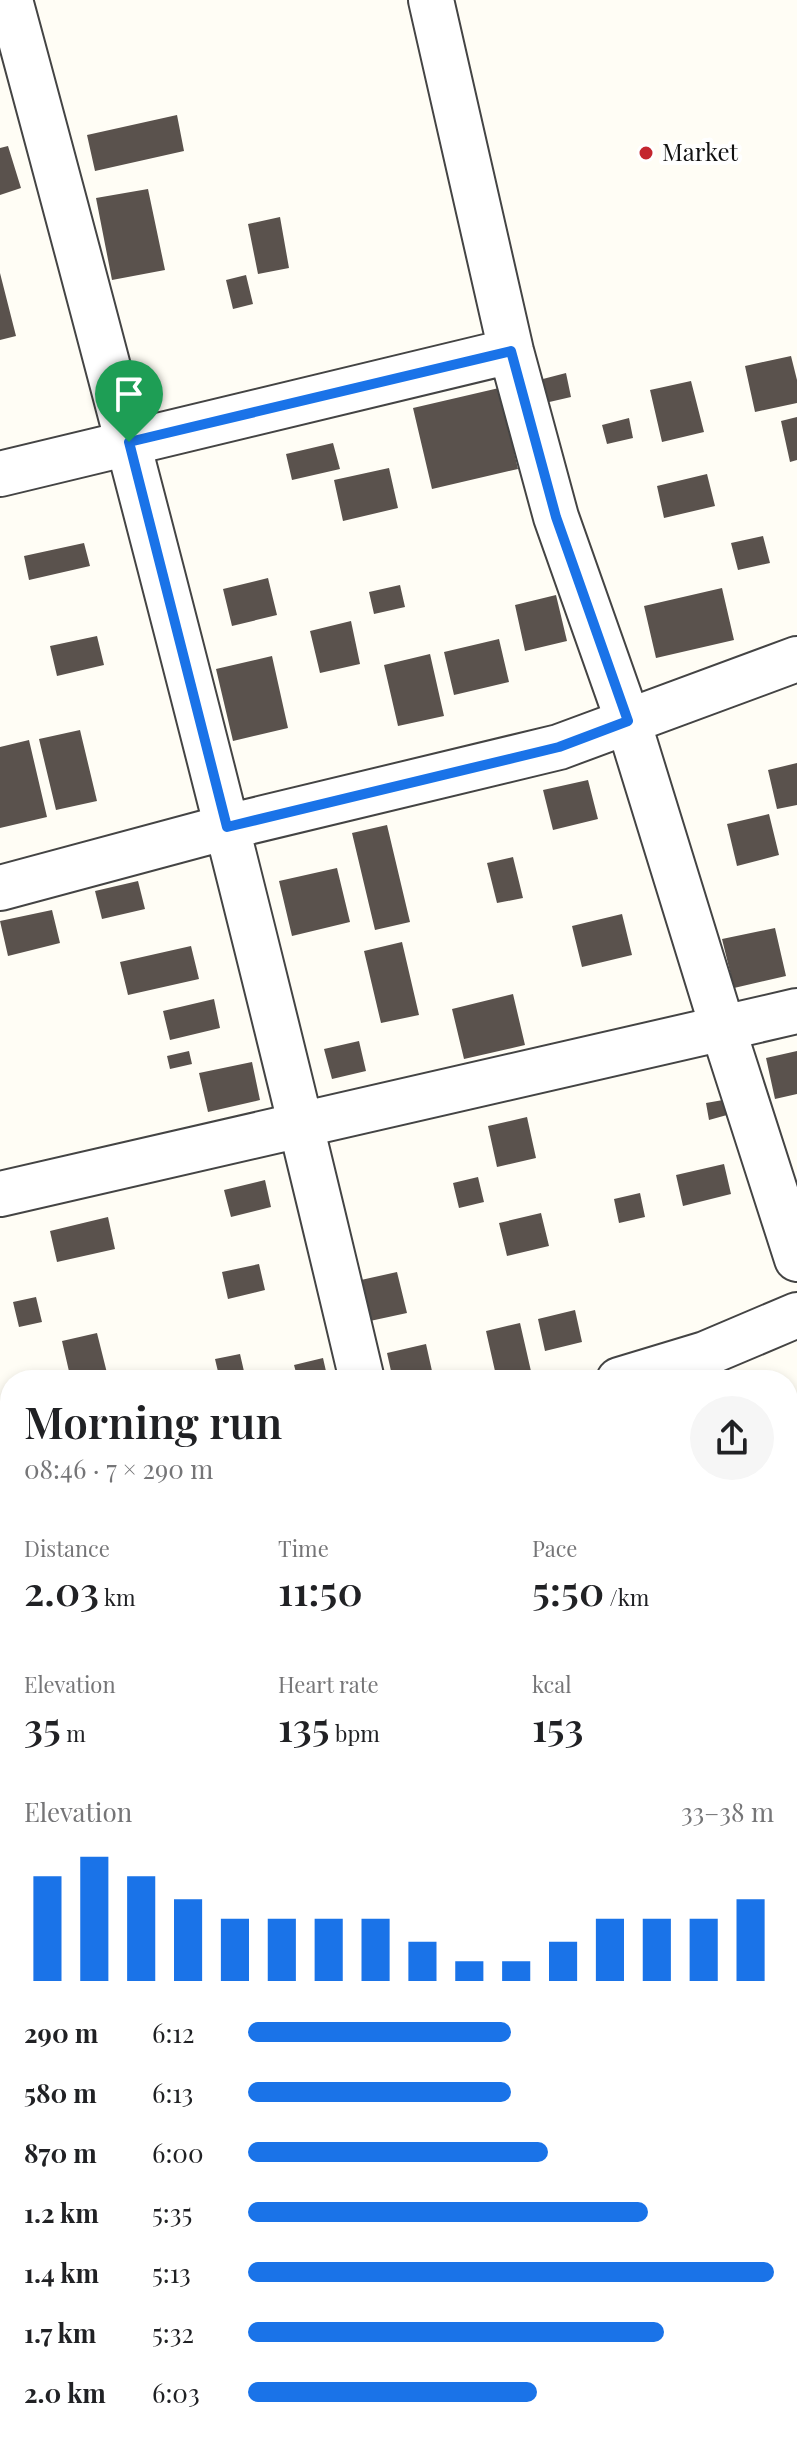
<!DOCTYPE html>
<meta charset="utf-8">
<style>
body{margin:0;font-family:"Playfair Display",serif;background:#f6f6f6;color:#202124;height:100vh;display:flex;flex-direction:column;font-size:30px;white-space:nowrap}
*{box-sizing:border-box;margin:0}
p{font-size:26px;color:#757577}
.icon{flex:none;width:44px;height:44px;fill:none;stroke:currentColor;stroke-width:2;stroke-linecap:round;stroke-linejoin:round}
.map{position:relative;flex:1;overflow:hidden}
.drawer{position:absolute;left:0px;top:1370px;width:798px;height:1070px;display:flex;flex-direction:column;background:#fff;border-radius:32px 32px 0 0;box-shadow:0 4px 12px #0003}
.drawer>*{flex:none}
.pin{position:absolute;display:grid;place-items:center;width:68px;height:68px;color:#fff;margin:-82px -34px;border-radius:50% 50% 50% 0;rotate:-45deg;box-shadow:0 0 8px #0007}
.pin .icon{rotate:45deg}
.round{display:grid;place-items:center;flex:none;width:84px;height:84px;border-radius:42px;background:#f6f6f6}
.summary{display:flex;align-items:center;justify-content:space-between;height:136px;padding:0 24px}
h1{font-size:44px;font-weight:600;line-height:60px}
.figures{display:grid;grid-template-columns:repeat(3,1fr);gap:12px;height:136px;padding:8px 24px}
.figures div{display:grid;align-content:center}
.figures b{font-size:40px;font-weight:600}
.figures small{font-size:22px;font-weight:400}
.figures p{font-size:22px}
.chart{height:224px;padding:16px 24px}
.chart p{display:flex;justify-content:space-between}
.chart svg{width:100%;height:144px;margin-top:8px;stroke:#1a73e8;stroke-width:6}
ul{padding:0 24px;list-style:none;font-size:26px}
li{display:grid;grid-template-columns:128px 96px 1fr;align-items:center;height:60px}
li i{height:20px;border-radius:10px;background:#1a73e8}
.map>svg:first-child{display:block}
.building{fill:#5a524d}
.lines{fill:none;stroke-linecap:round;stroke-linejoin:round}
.minor-casing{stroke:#444;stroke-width:48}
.minor{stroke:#fff;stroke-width:44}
.route-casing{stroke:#fff;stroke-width:16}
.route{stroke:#1a73e8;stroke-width:10}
.poi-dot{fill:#c4262e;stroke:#fff;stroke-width:3}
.labels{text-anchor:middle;stroke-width:8;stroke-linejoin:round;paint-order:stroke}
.poi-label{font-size:24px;fill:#111;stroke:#fff;text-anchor:start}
</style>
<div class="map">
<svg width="797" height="2439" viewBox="0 0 797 2439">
<rect width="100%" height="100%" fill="#fffdf5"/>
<!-- building -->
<path class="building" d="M 177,115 L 184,151 L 95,171 L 87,135 Z
M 8,146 L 21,188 L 0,195 L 0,148 Z
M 148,189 L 165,270 L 112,280 L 96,198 Z
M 280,217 L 289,268 L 258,274 L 248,224 Z
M 0,273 L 16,336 L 0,340 Z
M 246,275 L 253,304 L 233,309 L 226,280 Z
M 791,356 L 797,380 L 797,403 L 755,412 L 745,366 Z
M 566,373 L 571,397 L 545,403 L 539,380 Z
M 691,381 L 704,432 L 662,442 L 650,390 Z
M 499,388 L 518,469 L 432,489 L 413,408 Z
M 797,417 L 797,460 L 790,462 L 781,421 Z
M 629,418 L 633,438 L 607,444 L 602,425 Z
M 333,443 L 340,469 L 292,480 L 286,454 Z
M 389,468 L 398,508 L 343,521 L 334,480 Z
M 707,474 L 715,506 L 664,518 L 657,486 Z
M 763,536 L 770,563 L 738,570 L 731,543 Z
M 84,543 L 90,566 L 29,580 L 24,556 Z
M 268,578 L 277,615 L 232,626 L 223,589 Z
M 400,585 L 405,607 L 374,614 L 369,592 Z
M 722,588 L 734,640 L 656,658 L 644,606 Z
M 556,595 L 567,641 L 525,651 L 515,605 Z
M 351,621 L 360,664 L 320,673 L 310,631 Z
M 97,636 L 104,665 L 57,676 L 50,646 Z
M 499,639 L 509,682 L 454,695 L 444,652 Z
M 430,654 L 444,716 L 398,726 L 384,665 Z
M 272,656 L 288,728 L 233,741 L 216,669 Z
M 80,730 L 97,801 L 56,810 L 39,739 Z
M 29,740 L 47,817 L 0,828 L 0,747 Z
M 797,763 L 797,805 L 777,809 L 768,770 Z
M 588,780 L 598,819 L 553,830 L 543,790 Z
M 769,814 L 779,855 L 737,866 L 727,824 Z
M 387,825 L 410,922 L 375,930 L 352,833 Z
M 513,857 L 523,898 L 497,903 L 487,863 Z
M 337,868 L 350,922 L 292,936 L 279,881 Z
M 138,881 L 145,909 L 102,919 L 95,891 Z
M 52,910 L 60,943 L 8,956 L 0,921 Z
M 622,914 L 632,955 L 582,967 L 572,926 Z
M 775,928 L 786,976 L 734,988 L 722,939 Z
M 402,942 L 419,1015 L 381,1023 L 364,951 Z
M 191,946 L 199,979 L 128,995 L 120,962 Z
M 513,994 L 525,1045 L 464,1059 L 452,1009 Z
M 214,999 L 220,1028 L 170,1040 L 163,1011 Z
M 359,1041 L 366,1071 L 332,1079 L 324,1049 Z
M 189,1051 L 192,1064 L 170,1069 L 167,1056 Z
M 797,1051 L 797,1094 L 775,1099 L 766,1058 Z
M 252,1062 L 260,1100 L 208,1112 L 199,1073 Z
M 723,1100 L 727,1115 L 709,1120 L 706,1103 Z
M 527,1117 L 536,1158 L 497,1167 L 488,1126 Z
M 724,1164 L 731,1194 L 683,1206 L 676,1175 Z
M 478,1177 L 484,1202 L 459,1208 L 453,1183 Z
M 265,1180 L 271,1207 L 231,1217 L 224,1190 Z
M 640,1193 L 645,1217 L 619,1223 L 614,1199 Z
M 541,1213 L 549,1246 L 507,1256 L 499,1223 Z
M 108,1217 L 115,1249 L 57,1262 L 50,1231 Z
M 259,1264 L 265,1290 L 228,1299 L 222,1272 Z
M 397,1272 L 407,1313 L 370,1321 L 361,1280 Z
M 36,1297 L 42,1322 L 19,1327 L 13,1302 Z
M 575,1310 L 582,1342 L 545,1351 L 538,1319 Z
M 520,1323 L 533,1380 L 497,1380 L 486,1331 Z
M 97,1333 L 108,1377 L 71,1380 L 62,1341 Z
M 426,1344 L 434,1380 L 393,1380 L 387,1353 Z
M 240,1354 L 246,1380 L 220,1380 L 215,1359 Z
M 323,1358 L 328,1380 L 298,1380 L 294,1365 Z
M 795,1799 L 797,1850 L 788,1852 L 788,1800 Z
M 797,1873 L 797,1913 L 788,1915 L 788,1875 Z
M 10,1933 L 10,1983 L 0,1986 L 0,1935 Z
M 797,2103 L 797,2136 L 796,2136 L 788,2105 Z
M 10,2155 L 10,2196 L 9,2196 L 0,2157 Z
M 90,2430 L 140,2430 L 142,2439 L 92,2439 Z
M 354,2430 L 393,2430 L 395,2439 L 357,2439 Z
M 556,2430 L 612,2430 L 613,2433 L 593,2439 L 559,2439 Z"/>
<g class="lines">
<defs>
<path id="minor" d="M 10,0 C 134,458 253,918 362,1380
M 431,0 L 511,351 L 556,517 L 628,721 L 723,1029 L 797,1259
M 0,474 L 511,351
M 0,888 L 227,827 L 559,747 L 797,659
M 0,1194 L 797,1011
M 619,1380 L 705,1354 L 797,1315
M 0,1504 L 10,1502
M 788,1615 L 797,1612
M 0,1624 L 10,1673
M 0,1883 L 10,1880
M 788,2010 L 797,2007"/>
</defs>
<!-- minor casing -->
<use href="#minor" class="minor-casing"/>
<!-- minor -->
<use href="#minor" class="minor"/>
</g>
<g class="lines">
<defs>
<path id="route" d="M 511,351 L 556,517 L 628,721 L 559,747 L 227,827 L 129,442 Z"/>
</defs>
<!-- route casing -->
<use href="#route" class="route-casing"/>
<!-- route -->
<use href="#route" class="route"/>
</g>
<!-- markers -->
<circle class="poi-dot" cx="646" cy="153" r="8"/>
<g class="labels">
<!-- poi labels -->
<g class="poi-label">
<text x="662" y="161">Market</text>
</g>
</g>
</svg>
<div class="pin" style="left:129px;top:442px;background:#1e9e55"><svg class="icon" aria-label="arrive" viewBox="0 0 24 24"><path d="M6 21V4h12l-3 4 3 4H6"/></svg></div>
<section class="drawer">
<div class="summary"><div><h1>Morning run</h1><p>08:46 · 7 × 290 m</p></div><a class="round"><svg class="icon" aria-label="share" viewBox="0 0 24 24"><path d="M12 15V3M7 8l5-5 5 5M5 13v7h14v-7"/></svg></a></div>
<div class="figures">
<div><p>Distance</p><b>2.03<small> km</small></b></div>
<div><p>Time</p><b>11:50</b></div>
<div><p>Pace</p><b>5:50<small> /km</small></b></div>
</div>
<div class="figures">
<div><p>Elevation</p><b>35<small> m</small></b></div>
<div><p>Heart rate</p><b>135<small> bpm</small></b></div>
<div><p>kcal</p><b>153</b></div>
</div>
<div class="chart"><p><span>Elevation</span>33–38 m</p>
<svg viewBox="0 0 160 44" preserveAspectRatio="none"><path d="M5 44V12M15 44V6M25 44V12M35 44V19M45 44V25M55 44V25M65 44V25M75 44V25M85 44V32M95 44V38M105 44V38M115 44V32M125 44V25M135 44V25M145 44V25M155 44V19"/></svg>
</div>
<ul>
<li><b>290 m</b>6:12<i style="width:50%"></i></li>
<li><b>580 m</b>6:13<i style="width:50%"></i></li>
<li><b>870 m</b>6:00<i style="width:57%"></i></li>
<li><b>1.2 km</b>5:35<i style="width:76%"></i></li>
<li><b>1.4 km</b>5:13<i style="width:100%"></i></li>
<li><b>1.7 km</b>5:32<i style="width:79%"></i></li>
<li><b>2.0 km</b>6:03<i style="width:55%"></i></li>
</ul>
</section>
</div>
